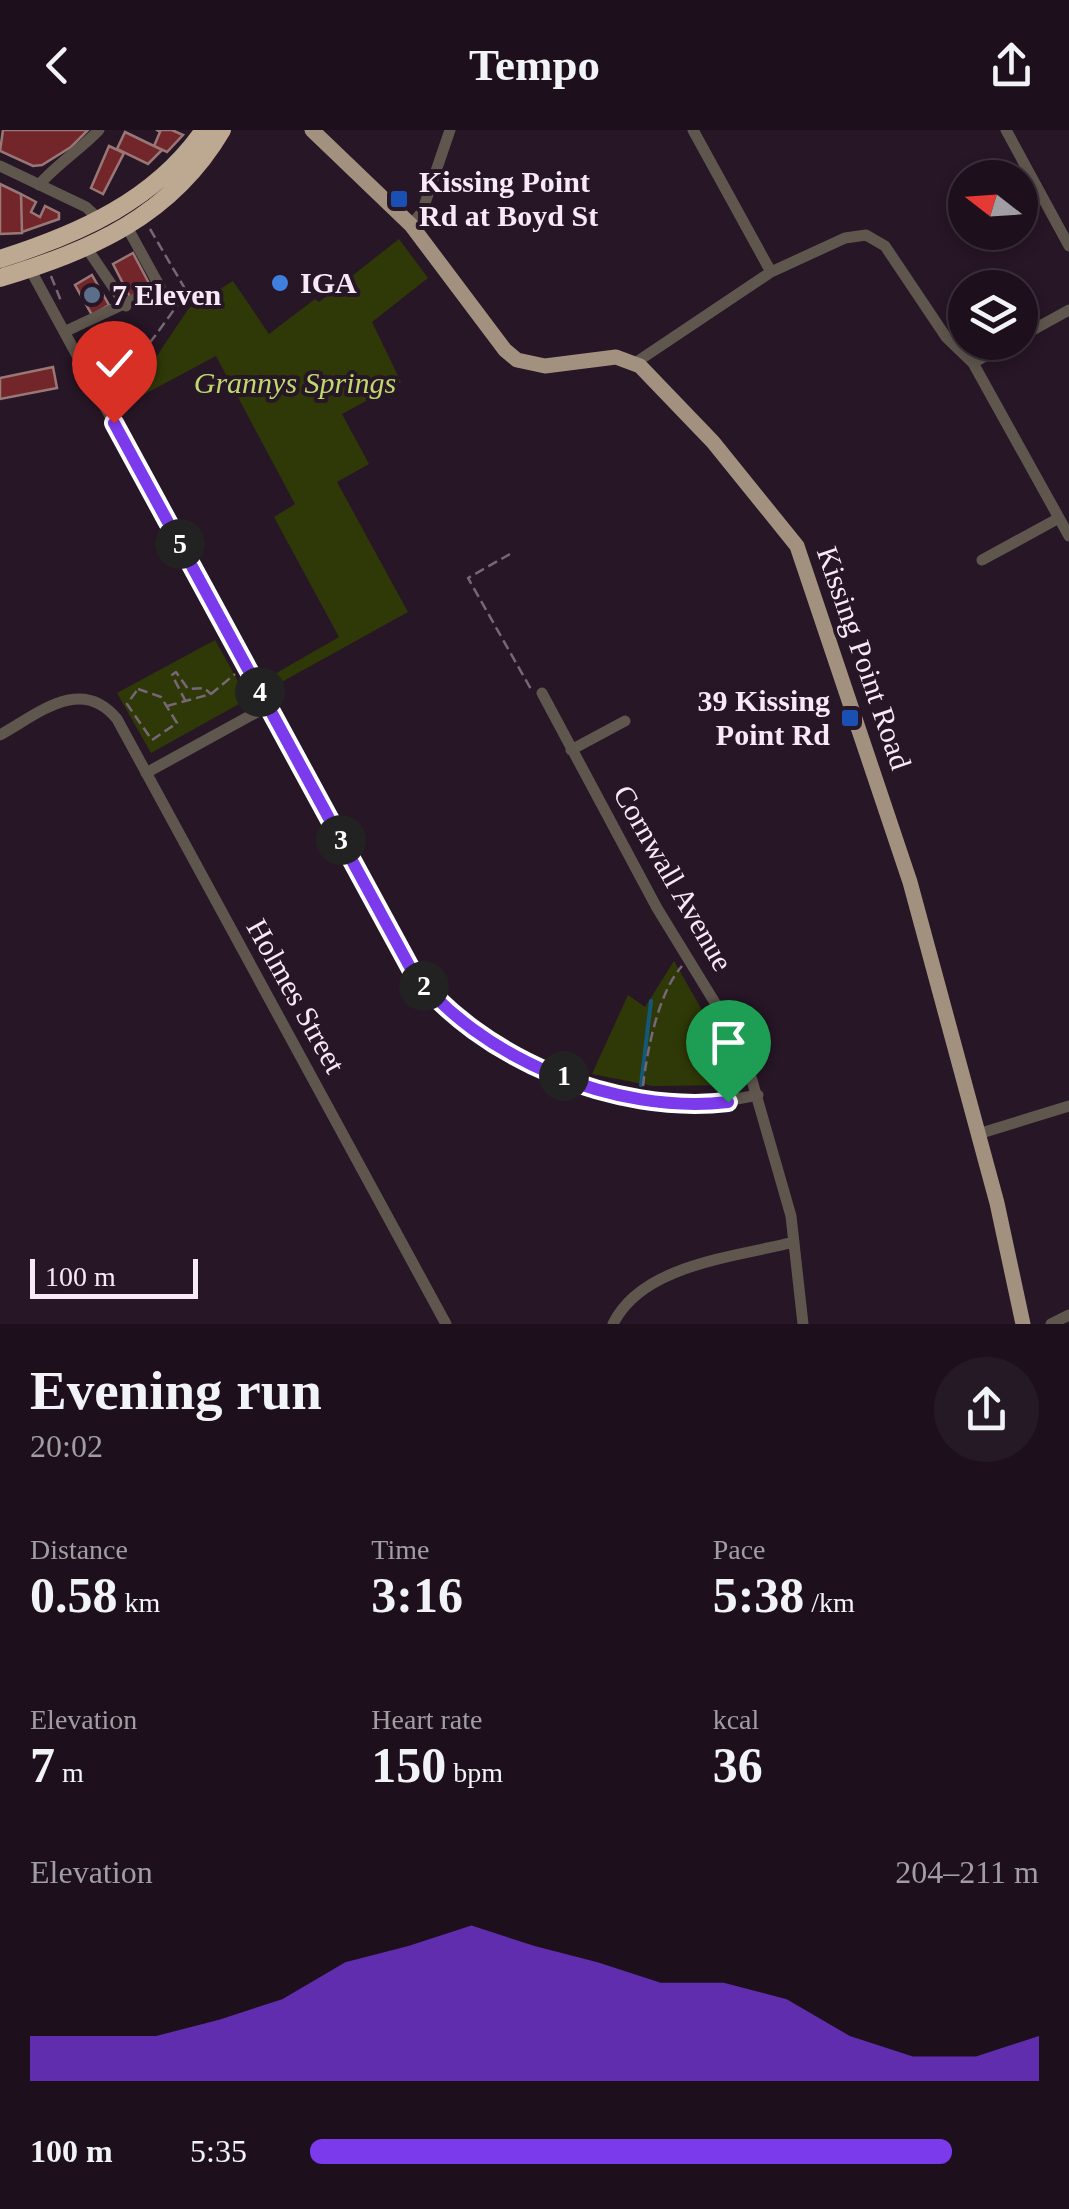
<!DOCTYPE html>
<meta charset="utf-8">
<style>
body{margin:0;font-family:"Times New Roman",serif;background:#251925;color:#f1f3f6;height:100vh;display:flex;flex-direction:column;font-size:38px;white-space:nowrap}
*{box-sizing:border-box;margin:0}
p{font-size:32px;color:#a09da3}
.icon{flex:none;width:55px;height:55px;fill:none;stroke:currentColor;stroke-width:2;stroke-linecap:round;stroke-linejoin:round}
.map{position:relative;height:1194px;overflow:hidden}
.details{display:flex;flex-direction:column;background:#1d101c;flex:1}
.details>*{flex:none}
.needle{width:65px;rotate:287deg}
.fabs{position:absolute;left:948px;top:30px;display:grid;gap:20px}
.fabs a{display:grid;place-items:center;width:90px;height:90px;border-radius:50%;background:#1d101c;box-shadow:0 5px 15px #0003,0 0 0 2px #3b303b;font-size:50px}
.scale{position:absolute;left:30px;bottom:25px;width:168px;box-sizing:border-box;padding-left:10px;border:5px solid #f7eaf6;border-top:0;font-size:28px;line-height:35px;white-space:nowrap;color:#f7eaf6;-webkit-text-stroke:8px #271626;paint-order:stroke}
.pin{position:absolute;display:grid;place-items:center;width:85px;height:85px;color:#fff;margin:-102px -42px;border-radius:50% 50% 50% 0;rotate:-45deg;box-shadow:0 0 10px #0007}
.pin .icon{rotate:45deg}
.km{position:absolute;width:50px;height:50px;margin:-25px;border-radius:50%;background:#222;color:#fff;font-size:28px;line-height:50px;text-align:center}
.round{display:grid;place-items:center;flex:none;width:105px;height:105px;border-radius:52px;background:#251925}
.overview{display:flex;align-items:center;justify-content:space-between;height:170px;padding:0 30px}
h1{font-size:55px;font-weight:600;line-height:75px}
.figures{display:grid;grid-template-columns:repeat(3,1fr);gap:15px;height:170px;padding:10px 30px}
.figures div{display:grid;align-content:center}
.figures b{font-size:50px;font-weight:600}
.figures small{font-size:28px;font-weight:400}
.figures p{font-size:28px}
.chart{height:280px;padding:20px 30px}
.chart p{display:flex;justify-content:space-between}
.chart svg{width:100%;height:180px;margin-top:10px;fill:#7c3aed;opacity:.7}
ul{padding:0 30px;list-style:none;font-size:32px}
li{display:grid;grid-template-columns:160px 120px 1fr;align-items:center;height:75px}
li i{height:25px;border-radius:12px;background:#7c3aed}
header{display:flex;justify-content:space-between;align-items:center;height:130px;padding:0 30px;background:#1d101c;font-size:45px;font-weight:600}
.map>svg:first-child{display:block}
.green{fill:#2f3907}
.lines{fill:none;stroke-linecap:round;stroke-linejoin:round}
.stream{stroke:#13587a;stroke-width:4}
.building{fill:#72262a;stroke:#987877;stroke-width:2.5}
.path{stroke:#776776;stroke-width:2.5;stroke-dasharray:10 5;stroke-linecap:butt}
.minor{stroke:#5f574e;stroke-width:11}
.major{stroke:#a2917f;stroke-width:15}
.highway{stroke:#bda892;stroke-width:18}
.route-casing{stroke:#fff;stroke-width:20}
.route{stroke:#7c3aed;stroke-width:12}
.transit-dot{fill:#1a4fb4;stroke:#271626;stroke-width:4}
.shop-dot{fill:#3f7fe0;stroke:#271626;stroke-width:4}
.service-dot{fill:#5c6f8a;stroke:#271626;stroke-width:4}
.labels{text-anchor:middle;stroke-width:8;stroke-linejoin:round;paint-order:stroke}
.poi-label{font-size:30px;font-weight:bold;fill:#f7eaf6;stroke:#271626;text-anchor:start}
.park-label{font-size:30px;font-style:italic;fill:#bfd96e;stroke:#271626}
.street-label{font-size:30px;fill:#f7eaf6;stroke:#271626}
</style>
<header><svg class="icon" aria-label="back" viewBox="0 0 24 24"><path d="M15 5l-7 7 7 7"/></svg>Tempo<svg class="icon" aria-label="share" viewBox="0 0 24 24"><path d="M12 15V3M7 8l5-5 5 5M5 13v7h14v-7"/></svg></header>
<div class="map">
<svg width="1069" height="1194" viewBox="0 0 1069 1194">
<rect width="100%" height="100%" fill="#271626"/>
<!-- green -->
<path class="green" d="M 399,109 L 428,148 L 372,192 L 401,252 L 342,284 L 369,334 L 337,352 L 408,482 L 278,554 L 273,545 L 339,507 L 274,387 L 295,374 L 216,226 L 124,275 L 189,178 L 233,151 L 269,204 L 315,169 L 319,172 Z
M 215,510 L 248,569 L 151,623 L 117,563 Z
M 674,831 L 739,945 L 734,955 L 653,956 L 592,944 L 628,865 L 645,877 Z"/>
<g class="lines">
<!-- stream -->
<path class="stream" d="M 641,955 L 651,871"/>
</g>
<!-- building -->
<path class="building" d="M 3,0 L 88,0 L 71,17 L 42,35 L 33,36 L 0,21 Z
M 157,0 L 172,0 L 183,5 L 167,22 L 154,16 L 160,2 Z
M 125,2 L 154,16 L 162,20 L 148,34 L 117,19 Z
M 109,16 L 124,23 L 103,64 L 91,58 Z
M 0,54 L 21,64 L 22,103 L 0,104 Z
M 21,64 L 36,72 L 31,82 L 40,87 L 45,76 L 59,83 L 59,89 L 22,102 Z
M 133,123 L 151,157 L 131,169 L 113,134 Z
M 92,145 L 109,175 L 92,185 L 75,155 Z
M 53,237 L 57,258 L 0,269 L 0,248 Z"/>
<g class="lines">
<!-- path -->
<path class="path" d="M 150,99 L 191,169
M 51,146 L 61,171
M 104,251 C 146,229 158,198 187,163
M 510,424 L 468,448 L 532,561
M 138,559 L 161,567 L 177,593 L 152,610 L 127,574 Z
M 186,572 L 172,545 L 176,542 L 188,559 L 204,558 L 211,564
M 167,576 L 211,564 L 235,544
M 643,956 C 647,921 658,863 682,836"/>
<!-- minor -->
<path class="minor" d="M 693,0 L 771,142
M 1006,0 L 1069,116
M 0,36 L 86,77 L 101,91
M 39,55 C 57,34 80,20 99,0
M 411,95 L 422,82 L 450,0
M 88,120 L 126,176
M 30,139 L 411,839 C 487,940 636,991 758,965
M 64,202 L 160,157 L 127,97
M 1020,207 L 1069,180
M 635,233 L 771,142 L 845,108 L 866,105 L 885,116 L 946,207 L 973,233 L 1069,406
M 973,233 L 1010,212
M 982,430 L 1059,388
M 542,563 L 657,778 L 725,889 L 747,933 L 791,1086 L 803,1194
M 0,605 C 38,584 81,545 117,589 L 446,1194
M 571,620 L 625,591
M 146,643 L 268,576
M 978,1004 L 1069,976
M 613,1194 C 642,1134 736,1127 794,1112
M 1051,1194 L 1069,1185"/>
<!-- major -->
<path class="major" d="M 312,0 L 411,95 L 505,220 L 517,230 L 545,236 L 616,227 L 640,236 L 713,312 L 797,416 L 910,752 L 997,1073 L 1023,1194"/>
<!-- highway -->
<path class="highway" d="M 0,129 C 79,104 156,70 204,0
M 0,148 C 91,120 171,87 222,0"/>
</g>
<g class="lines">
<defs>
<path id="route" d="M 114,293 L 411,839 C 479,929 616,985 728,972"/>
</defs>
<!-- route casing -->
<use href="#route" class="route-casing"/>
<!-- route -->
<use href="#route" class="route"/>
</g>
<!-- markers -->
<g class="transit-dot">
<rect x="389" y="59" width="20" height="20" rx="5"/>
<rect x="840" y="578" width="20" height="20" rx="5"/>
</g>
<circle class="shop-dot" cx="280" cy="153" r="10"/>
<circle class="service-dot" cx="92" cy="165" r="10"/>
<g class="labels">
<!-- poi labels -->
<g class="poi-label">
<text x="419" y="62">Kissing Point<tspan x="419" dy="34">Rd at Boyd St</tspan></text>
<text x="300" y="163">IGA</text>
<text x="112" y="175">7 Eleven</text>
<text x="830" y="581" text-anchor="end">39 Kissing<tspan x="830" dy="34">Point Rd</tspan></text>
</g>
<!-- park labels -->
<g class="park-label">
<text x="295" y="263">Grannys Springs</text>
</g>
<!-- street labels -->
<g class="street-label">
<text transform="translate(864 528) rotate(71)" y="10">Kissing Point Road</text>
<text transform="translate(673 748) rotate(60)" y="10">Cornwall Avenue</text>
<text transform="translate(296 866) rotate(61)" y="10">Holmes Street</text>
</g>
</g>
</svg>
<div class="fabs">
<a><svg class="needle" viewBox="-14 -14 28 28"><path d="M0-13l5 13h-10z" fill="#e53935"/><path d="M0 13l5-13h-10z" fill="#a09da3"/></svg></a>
<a><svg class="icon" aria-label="layers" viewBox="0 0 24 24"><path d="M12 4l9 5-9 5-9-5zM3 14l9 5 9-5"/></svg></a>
</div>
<div class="scale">100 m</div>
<div class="pin" style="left:728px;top:972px;background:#1e9e55"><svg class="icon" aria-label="arrive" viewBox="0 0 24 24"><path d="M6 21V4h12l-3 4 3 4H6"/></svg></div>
<div class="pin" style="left:114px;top:293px;background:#d93025"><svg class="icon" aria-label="check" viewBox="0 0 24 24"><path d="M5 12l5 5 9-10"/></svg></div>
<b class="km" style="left:564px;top:946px">1</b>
<b class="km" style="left:424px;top:856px">2</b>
<b class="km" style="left:341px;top:710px">3</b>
<b class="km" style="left:260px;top:562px">4</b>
<b class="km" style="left:180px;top:414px">5</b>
</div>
<section class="details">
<div class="overview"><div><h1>Evening run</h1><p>20:02</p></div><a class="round"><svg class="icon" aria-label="share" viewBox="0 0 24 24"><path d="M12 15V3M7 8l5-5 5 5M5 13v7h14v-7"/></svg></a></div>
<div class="figures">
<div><p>Distance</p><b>0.58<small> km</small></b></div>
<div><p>Time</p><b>3:16</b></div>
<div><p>Pace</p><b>5:38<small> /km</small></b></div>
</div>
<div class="figures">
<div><p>Elevation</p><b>7<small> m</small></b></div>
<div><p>Heart rate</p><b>150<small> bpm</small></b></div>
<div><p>kcal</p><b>36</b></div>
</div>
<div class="chart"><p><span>Elevation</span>204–211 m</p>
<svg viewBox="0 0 160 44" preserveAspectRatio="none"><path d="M0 44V33L10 33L20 33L30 29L40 24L50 15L60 11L70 6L80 11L90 15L100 20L110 20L120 24L130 33L140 38L150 38L160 33V44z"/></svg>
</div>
<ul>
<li><b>100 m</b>5:35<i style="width:88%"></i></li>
</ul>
</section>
